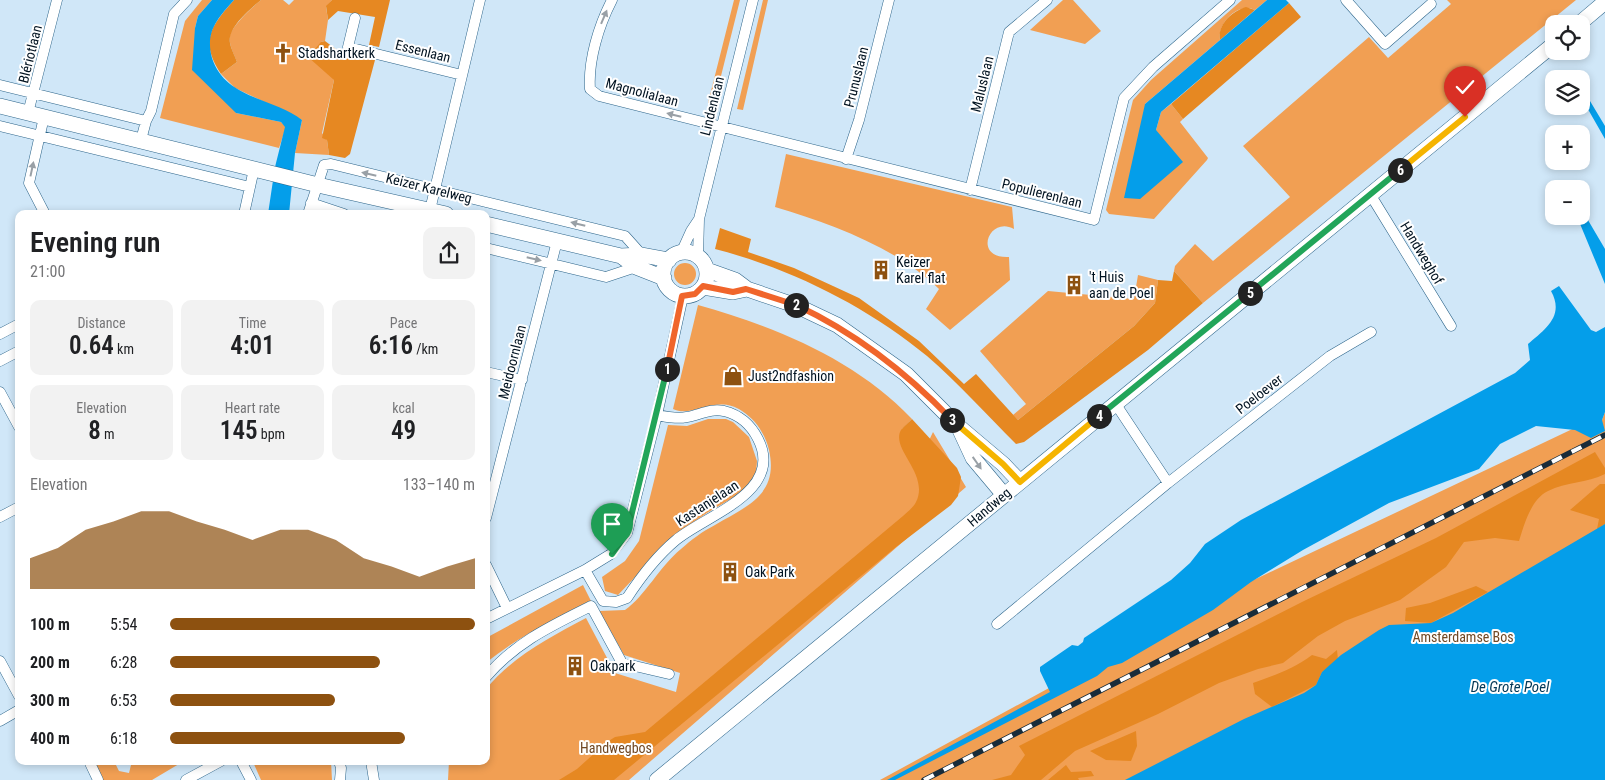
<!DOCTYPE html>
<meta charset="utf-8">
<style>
body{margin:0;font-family:"Roboto Condensed",sans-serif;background:#f2f2f2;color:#202124;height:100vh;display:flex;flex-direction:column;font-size:19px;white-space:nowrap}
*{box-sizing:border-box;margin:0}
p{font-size:16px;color:#757577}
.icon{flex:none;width:28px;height:28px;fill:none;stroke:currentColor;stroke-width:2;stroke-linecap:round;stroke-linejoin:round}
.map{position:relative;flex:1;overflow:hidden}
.details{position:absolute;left:15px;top:210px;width:475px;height:555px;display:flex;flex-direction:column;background:#fff;border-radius:10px;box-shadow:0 2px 8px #0003}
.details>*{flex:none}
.buttons{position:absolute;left:1545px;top:15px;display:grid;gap:10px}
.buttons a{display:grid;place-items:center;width:45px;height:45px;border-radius:10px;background:#fff;box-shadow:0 2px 8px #0003;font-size:25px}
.pin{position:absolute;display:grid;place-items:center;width:42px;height:42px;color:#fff;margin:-51px -21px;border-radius:50% 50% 50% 0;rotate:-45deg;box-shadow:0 0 5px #0007}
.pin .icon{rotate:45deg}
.km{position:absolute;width:25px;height:25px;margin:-12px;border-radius:50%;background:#222;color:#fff;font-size:14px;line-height:25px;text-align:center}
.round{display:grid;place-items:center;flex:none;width:52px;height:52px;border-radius:10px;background:#f2f2f2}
.headline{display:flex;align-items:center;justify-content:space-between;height:85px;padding:0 15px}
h1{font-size:28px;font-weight:600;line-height:38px}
.metrics{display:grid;grid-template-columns:repeat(3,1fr);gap:8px;height:85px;padding:5px 15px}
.metrics div{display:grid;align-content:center;border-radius:10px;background:#f2f2f2;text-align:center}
.metrics b{font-size:25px;font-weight:600}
.metrics small{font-size:14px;font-weight:400}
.metrics p{font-size:14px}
.chart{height:140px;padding:10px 15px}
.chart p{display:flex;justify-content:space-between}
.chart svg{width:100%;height:90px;margin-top:5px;fill:#8d5110;opacity:.7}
ul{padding:0 15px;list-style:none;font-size:16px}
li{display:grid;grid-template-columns:80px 60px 1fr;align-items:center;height:38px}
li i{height:12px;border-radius:6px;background:#8d5110}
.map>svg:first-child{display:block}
.green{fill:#f19f53}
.forest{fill:#e68822}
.water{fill:#049eea}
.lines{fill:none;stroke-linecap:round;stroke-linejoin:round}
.minor-casing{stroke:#2d658a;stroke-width:11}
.secondary-casing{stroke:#2d658a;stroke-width:16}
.minor{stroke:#fff;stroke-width:10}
.secondary{stroke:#fff;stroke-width:15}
.rail-casing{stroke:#192c3a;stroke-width:5.5}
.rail{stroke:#fff;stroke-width:4;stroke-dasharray:11;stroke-linecap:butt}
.oneway{fill:#99a0a6}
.split-1-casing{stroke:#fff;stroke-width:10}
.split-2-casing{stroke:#fff;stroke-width:10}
.split-3-casing{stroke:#fff;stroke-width:10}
.split-4-casing{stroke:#fff;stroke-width:10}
.split-5-casing{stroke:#fff;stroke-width:10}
.split-6-casing{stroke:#fff;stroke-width:10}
.split-7-casing{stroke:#fff;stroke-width:10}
.split-1{stroke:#22a559;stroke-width:6}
.split-2{stroke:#f0652b;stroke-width:6}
.split-3{stroke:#f0652b;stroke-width:6}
.split-4{stroke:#f5b400;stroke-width:6}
.split-5{stroke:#22a559;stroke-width:6}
.split-6{stroke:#22a559;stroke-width:6}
.split-7{stroke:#f5b400;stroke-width:6}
.labels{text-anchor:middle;stroke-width:4;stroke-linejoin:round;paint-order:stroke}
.street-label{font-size:14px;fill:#001220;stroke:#fff}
.poi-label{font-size:14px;fill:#001220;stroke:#fff;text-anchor:start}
.park-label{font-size:14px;fill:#704824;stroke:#fff}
.water-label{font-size:15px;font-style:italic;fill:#033857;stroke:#fff}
</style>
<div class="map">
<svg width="1605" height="780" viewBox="0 0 1605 780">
<rect width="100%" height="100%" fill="#d0e7f8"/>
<!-- green -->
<path class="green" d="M 202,0 L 212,0 L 198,16 L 195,28 L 236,113 L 281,122 L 286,127 L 279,148 L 160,118 L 185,21 Z
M 261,0 L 283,0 L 289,5 L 294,0 L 332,0 L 326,7 L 328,20 L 325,41 L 321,42 L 334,80 L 322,133 L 327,140 L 329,155 L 295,153 L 302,120 L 235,88 L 221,74 L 237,62 C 234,54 228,44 230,35 C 233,25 252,7 261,0 Z
M 734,0 L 740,0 L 714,104 L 708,103 Z
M 763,0 L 768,0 L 743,110 L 737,109 Z
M 1063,0 L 1073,0 L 1101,31 L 1085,44 L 1030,30 Z
M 1242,0 L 1267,0 L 1255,10 C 1239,1 1217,23 1220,40 L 1145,104 L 1156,130 L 1161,112 L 1171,104 L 1183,119 L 1180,122 L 1208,158 L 1207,160 L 1154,219 L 1109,214 L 1106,210 L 1133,100 L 1151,80 Z
M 1447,0 L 1576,0 L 1203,303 L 1174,271 L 1175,266 L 1195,244 L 1213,261 L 1290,197 L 1243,146 L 1369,37 L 1388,58 L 1451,4 Z
M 786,154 L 1012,207 L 1014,229 C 989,215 972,259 1009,257 L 1010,280 L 950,330 L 926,309 L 939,289 C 896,247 831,224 775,207 Z
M674 274a11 11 0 1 1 22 0a11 11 0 1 1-22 0Z
M 1138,275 L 1158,280 L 1155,303 L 1134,326 L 1018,420 L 1013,415 L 1026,404 L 980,351 L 1048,291 L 1134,299 Z
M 698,305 C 776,327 855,359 912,419 L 902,429 L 915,470 L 933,432 L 966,487 L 629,780 L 448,780 L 449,761 L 486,761 L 486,689 C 513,656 549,638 586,618 L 615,673 L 676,692 L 680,673 L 624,655 L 599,611 L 625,610 C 645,596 660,566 681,549 C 691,540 703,531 715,525 C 747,506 779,495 769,450 C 765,434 756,420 742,411 C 716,393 693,419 673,409 Z
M 1605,412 L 1605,780 L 880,780 L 1205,603 L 1583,424 L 1602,420 Z
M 708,419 L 726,419 L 733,422 L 749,437 L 757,461 L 756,474 L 746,490 L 707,513 L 676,534 L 618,595 L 605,591 L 602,577 L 625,561 L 639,541 L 668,425 L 687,426 Z
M 583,585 L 591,601 C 555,620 518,636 486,663 L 486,638 Z
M 93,761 L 114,761 L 119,771 L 129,773 L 132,761 L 184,761 L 152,780 L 103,780 Z
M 331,761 L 332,780 L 261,780 L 253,762 Z"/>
<!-- forest -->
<path class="forest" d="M 234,0 L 261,0 C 250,9 227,28 230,43 C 231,49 235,56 237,62 L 221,74 C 199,41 211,26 234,0 Z
M 332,0 L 390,0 L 379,47 L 369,45 L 375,17 L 338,11 L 328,20 L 326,6 Z
M 1289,3 L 1301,17 L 1183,119 L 1171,104 Z
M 1246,7 L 1255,10 L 1220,40 C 1217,25 1232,11 1246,7 Z
M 325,41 L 341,53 L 375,60 L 350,154 L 345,158 L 329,155 L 327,140 L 322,138 L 334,80 L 308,57 L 321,42 Z
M 720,228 L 751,239 L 748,252 L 794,268 L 859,298 L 919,341 L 964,384 L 976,374 L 1018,420 L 1134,326 L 1155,303 L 1158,280 L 1172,281 L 1174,271 L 1203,303 L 1148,350 L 1024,442 L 1016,444 C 987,415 958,383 927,356 C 866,306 792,269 715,249 Z
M 912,419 L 957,468 L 961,477 L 958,496 L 951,505 L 896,547 L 614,780 L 559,780 L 577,769 L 607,742 L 615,737 L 645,732 L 903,516 C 907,512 914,507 916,502 C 930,474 890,449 901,430 C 904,426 909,422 912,419 Z
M 1595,452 L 1605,468 L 1605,474 C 1587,483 1566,482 1548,491 C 1531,499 1524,525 1519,541 L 1495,538 L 1464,542 L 1446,567 L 1400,600 L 1345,621 L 1318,636 L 1283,663 L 1258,669 L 1219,683 L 1158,714 L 1075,751 L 1041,780 L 992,780 L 1011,775 L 1025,755 L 1019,746 L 1304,601 L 1436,538 Z
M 1600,484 L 1605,484 L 1605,524 L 1597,529 L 1599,519 L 1570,510 Z
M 1476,586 L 1488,592 L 1431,623 L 1405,621 L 1406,608 L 1430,603 Z
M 1337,650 L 1338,660 L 1322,672 L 1316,685 L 1272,707 L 1255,694 L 1253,683 C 1275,675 1293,669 1312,655 L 1326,659 Z
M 1136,731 L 1137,746 L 1131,761 L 1106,760 L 1090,751 Z
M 1066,765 L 1071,772 L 1091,771 L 1094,776 L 1078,778 L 1079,780 L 1048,780 Z"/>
<!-- water -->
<path class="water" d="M 212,0 L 234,0 C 217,19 205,32 212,58 C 225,99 274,98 302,120 L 295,153 L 289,214 L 268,214 L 275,167 L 285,127 L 281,122 L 236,113 L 192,70 L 195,28 L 198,16 Z
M 1267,0 L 1286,0 L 1289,3 L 1161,112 L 1156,130 L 1183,162 L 1140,199 L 1124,198 L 1145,104 Z
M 1581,86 L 1605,126 L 1605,139 L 1581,97 Z
M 1585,215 L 1605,249 L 1605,284 L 1578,219 Z
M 1559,286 L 1591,330 L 1596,332 L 1605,327 L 1605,412 L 1602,420 L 1605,431 L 1591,438 L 1575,430 L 1536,426 L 1500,444 L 1479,469 L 1389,503 L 1303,550 L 1251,582 L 1213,610 L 1122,663 L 1108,667 L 1097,676 L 895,780 L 887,780 L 1050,692 L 1040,671 L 1040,667 L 1072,645 L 1078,646 L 1083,642 L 1084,638 L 1171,580 L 1190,563 L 1205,544 L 1241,520 L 1515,373 L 1530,360 L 1528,344 C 1545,329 1565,316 1551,291 Z
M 1605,524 L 1605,780 L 1125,780 L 1244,719 L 1304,693 L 1316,685 L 1322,672 L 1341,655 L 1379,630 L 1389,625 L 1431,623 L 1453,613 Z"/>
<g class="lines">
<defs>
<path id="minor" d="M 612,0 C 599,25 588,60 590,89 L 599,96 L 1094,220 L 1124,98 L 1153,67 L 1230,0
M 1346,0 L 1385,44 L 1431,4
M 355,18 L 348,47 L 462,75
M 0,85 L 146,121
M 28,113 L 57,0
M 44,117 L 29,183 L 45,214
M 0,126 L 250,187
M 141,140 L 146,121 L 151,111 L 174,14 L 187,0
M 846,159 L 859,120 L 889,0
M 970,190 L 1009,32 L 1047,0
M 1370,194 L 1451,326
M 311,203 L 344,214
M 430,210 L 480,0
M 244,214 L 254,169
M 308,214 L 324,165 L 331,164 L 625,236 L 642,255
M 486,248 L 606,277 L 636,267
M 681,253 L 691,231 L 699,219
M 698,257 L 699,219 L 753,0
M 0,334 L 19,324
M 0,361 L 19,351
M 486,372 L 522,380
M 0,392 L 19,427
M 1115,403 L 1168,483
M 0,517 L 19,507
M 486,518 L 557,241
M 486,565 L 507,608
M 585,570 L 603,601 L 616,602 L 627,598 C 640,578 658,555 676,540 C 706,515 785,492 758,439 C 751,425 740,415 724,411 C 710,408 700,415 687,417 C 677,419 667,417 657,415
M 486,619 L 585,570 L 611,554 L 627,533 L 657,415 L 683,296
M 997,624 L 1168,483 L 1330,356 L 1371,332
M 0,661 L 19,696
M 486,677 C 516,642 551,626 591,606 L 622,663 L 669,674
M 0,721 L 19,710
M 89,761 L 98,780
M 241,761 L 251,780
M 339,761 L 341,768 L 340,780
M 371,761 L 374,780
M 186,780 L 221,761"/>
<path id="secondary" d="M 1579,24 L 1605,2
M 0,106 L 318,185 L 446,214
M 486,224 L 621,256 L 642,255 L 669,260
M663 274a22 22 0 1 1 44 0a22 22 0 1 1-44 0Z
M 621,256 L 636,267 L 664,278
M 707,270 L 735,280 L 747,289 L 797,306 L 837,325 L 906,374 L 958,426 L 1003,464 L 1020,482
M 703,287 L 733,292 L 747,289
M 960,430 L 973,458 L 1004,495
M 657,780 L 1554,44"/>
</defs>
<!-- minor casing -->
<use href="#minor" class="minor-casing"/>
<!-- secondary casing -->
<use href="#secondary" class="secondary-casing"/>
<!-- minor -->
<use href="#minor" class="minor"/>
<!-- secondary -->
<use href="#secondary" class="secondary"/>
<defs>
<path id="rail" d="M 924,780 L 1605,435"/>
</defs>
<!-- rail casing -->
<use href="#rail" class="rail-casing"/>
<!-- rail -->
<use href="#rail" class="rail"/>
</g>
<!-- one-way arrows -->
<defs><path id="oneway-solid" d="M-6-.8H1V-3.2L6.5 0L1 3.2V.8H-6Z" transform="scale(1.25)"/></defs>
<g class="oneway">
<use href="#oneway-solid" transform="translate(604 17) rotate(-67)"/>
<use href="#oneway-solid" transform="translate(674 115) rotate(-166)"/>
<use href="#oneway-solid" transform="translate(32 169) rotate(-78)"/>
<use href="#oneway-solid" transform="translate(369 174) rotate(-167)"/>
<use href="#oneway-solid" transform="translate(578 224) rotate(-166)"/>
<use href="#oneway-solid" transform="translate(534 259) rotate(13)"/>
<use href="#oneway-solid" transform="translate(977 463) rotate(55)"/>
</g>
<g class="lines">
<defs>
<path id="split-1" d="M 612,554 L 627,533 L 667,369"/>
<path id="split-2" d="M 667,369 L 682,296 L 695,294 L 703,286 L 733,292 L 746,289 L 796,305"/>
<path id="split-3" d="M 796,305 C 856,333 906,372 952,420"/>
<path id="split-4" d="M 952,420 L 1003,464 L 1020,482 L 1099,416"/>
<path id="split-5" d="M 1099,416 L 1250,293"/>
<path id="split-6" d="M 1250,293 L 1400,170"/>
<path id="split-7" d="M 1400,170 L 1465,117"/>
</defs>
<!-- split-1 casing -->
<use href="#split-1" class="split-1-casing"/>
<!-- split-2 casing -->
<use href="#split-2" class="split-2-casing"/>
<!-- split-3 casing -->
<use href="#split-3" class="split-3-casing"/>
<!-- split-4 casing -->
<use href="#split-4" class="split-4-casing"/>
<!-- split-5 casing -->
<use href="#split-5" class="split-5-casing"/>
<!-- split-6 casing -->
<use href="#split-6" class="split-6-casing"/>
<!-- split-7 casing -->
<use href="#split-7" class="split-7-casing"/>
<!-- split-1 -->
<use href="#split-1" class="split-1"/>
<!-- split-2 -->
<use href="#split-2" class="split-2"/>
<!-- split-3 -->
<use href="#split-3" class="split-3"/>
<!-- split-4 -->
<use href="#split-4" class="split-4"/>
<!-- split-5 -->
<use href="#split-5" class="split-5"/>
<!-- split-6 -->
<use href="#split-6" class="split-6"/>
<!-- split-7 -->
<use href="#split-7" class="split-7"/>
</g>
<!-- icons -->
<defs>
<symbol id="church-bare" viewBox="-9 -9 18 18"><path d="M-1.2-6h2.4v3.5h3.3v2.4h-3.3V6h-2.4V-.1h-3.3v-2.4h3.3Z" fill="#8d5110" stroke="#fff" stroke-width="2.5" paint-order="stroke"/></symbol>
<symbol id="building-bare" viewBox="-9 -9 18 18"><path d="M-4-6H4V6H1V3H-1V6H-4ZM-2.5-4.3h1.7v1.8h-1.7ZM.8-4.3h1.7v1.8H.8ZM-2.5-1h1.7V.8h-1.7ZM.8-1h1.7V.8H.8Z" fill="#8d5110" stroke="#fff" stroke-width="2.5" paint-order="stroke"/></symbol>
<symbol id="shop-bare" viewBox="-9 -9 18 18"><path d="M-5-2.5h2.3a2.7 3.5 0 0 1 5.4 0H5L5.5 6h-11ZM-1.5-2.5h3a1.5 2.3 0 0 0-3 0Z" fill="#8d5110" stroke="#fff" stroke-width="2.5" paint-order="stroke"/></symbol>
</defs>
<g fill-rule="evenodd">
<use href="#church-bare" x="269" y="39" width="28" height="28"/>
<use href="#building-bare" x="867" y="256" width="28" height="28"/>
<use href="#building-bare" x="1060" y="271" width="28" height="28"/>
<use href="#shop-bare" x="719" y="362" width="28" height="28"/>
<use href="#building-bare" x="716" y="558" width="28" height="28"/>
<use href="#building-bare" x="561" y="652" width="28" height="28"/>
</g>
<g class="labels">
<!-- street labels -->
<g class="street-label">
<text transform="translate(423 51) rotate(14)" y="5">Essenlaan</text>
<text transform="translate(30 54) rotate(-76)" y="5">Blériotlaan</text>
<text transform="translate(856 77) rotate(-76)" y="5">Prunuslaan</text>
<text transform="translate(982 84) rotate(-76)" y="5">Maluslaan</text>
<text transform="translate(642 92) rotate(15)" y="5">Magnolialaan</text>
<text transform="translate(712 106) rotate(-76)" y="5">Lindenlaan</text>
<text transform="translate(429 188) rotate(14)" y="5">Keizer Karelweg</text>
<text transform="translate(1042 193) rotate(14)" y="5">Populierenlaan</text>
<text transform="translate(1422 253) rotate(59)" y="5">Handweghof</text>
<text transform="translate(512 362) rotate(-76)" y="5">Meidoornlaan</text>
<text transform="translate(1259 394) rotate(-38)" y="5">Poeloever</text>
<text transform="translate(707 503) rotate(-33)" y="5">Kastanjelaan</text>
<text transform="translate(989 507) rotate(-40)" y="5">Handweg</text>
</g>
<!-- poi labels -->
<g class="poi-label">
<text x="298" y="58">Stadshartkerk</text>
<text x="896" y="267">Keizer<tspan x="896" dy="16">Karel flat</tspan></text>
<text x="1089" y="282">'t Huis<tspan x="1089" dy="16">aan de Poel</tspan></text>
<text x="748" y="381">Just2ndfashion</text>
<text x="745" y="577">Oak Park</text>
<text x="590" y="671">Oakpark</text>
</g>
<!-- park labels -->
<g class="park-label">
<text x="1463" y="642">Amsterdamse Bos</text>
<text x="616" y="753">Handwegbos</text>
</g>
<!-- water labels -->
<g class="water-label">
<text x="1510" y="692">De Grote Poel</text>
</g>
</g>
</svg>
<div class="buttons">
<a><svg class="icon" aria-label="locate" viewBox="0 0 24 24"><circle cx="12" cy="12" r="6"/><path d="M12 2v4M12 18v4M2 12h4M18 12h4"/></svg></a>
<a><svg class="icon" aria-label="layers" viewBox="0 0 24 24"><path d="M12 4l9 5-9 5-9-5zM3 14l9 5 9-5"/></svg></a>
<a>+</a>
<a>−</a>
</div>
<div class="pin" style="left:612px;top:554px;background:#1e9e55"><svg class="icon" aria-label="arrive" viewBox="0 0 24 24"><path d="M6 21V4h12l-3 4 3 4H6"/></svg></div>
<div class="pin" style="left:1465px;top:117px;background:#d93025"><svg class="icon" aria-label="check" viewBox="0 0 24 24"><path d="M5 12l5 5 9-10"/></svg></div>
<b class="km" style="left:667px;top:369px">1</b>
<b class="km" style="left:796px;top:305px">2</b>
<b class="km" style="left:952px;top:420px">3</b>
<b class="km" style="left:1099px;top:416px">4</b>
<b class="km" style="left:1250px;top:293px">5</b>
<b class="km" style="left:1400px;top:170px">6</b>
<section class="details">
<div class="headline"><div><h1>Evening run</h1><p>21:00</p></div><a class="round"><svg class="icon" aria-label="share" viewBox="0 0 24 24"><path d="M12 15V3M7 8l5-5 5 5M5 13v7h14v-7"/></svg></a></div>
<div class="metrics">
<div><p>Distance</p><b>0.64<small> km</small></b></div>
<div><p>Time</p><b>4:01</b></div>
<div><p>Pace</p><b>6:16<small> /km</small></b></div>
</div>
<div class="metrics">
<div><p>Elevation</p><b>8<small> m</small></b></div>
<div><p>Heart rate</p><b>145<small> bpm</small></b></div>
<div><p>kcal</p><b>49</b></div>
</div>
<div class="chart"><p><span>Elevation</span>133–140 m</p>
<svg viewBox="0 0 160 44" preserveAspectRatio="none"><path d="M0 44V29L10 24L20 15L30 11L40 6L50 6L60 11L70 15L80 20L90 15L100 15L110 20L120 29L130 33L140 38L150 33L160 29V44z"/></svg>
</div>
<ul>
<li><b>100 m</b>5:54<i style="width:100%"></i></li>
<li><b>200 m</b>6:28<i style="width:69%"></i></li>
<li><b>300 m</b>6:53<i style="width:54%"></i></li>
<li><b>400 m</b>6:18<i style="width:77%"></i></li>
</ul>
</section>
</div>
